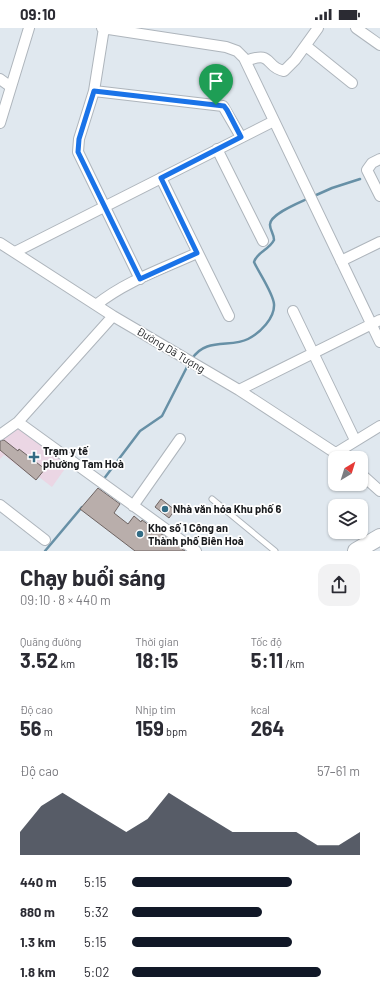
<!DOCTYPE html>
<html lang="vi">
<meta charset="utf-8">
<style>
body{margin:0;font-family:Barlow,sans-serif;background:#f2f2f3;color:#2b2b33;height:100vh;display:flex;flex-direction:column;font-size:15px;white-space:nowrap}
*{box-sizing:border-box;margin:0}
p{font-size:13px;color:#7c7c81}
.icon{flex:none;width:22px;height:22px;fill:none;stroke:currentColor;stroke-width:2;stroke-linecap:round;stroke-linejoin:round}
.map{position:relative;height:523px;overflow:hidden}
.drawer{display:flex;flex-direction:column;background:#fff;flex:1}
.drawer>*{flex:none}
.needle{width:26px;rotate:38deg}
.fabs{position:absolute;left:328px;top:423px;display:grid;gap:8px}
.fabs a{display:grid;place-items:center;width:40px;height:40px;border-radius:8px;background:#fff;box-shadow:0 1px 3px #0004;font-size:20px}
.pin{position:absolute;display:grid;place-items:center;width:34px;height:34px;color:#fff;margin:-41px -17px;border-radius:50% 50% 50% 0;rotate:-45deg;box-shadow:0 0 4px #0007}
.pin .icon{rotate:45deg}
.round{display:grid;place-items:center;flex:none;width:42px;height:42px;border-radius:12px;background:#f2f2f3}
.summary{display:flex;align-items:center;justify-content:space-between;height:68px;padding:0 20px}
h1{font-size:22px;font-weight:700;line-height:30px}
.figures{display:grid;grid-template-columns:repeat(3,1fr);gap:6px;height:68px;padding:4px 20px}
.figures div{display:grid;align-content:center}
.figures b{font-size:20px;font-weight:700}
.figures small{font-size:11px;font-weight:400}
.figures p{font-size:11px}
.chart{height:112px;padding:8px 20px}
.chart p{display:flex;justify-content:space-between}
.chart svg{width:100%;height:72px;margin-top:4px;fill:#111827;opacity:.7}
ul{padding:0 20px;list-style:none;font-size:13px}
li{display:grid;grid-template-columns:64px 48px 1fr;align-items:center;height:30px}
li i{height:10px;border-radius:5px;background:#111827}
.status{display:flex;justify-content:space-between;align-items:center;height:28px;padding:0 20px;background:#fff;direction:ltr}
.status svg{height:11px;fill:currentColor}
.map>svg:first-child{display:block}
.medical{fill:#ebd6e4}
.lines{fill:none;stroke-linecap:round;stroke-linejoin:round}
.stream{stroke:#6790a6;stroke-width:2.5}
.building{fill:#b9aeab;stroke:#6e6462}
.service-casing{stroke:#aeb5bc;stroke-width:7}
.minor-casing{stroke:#aeb5bc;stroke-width:12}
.trunk-casing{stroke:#aeb5bc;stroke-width:18}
.service{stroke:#fff;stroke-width:5}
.minor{stroke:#fff;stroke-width:10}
.trunk{stroke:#fff;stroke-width:16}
.route-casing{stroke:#fff;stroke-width:8}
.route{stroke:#1a73e8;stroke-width:5}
.poi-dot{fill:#336c85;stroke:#fff;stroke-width:1.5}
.labels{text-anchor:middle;stroke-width:3.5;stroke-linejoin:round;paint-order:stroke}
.street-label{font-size:11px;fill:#181a1d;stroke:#fff}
.poi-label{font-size:11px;font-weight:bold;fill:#181a1d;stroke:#fff;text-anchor:start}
</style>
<div class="status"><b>09:10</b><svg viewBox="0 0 49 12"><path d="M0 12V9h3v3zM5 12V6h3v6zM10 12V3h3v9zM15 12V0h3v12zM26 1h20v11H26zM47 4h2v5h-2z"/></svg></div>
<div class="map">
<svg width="380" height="523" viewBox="0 0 380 523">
<rect width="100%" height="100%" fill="#e0e8ef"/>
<!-- medical -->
<path class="medical" d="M 19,398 L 69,435 L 52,459 L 39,449 L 36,452 L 4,427 L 0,431 L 0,411 Z"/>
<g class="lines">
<!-- stream -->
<path class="stream" d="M 314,168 L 332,160 L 360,151
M 192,331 C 205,309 231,320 248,311 C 260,305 275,290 274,276 C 273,265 259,245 254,234 C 257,224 269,222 274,212 C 274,206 270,202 270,197 C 269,186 301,174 309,170
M 103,452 L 140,403 L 162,388 L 189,335
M 45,523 L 82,479"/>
</g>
<!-- building -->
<path class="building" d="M 4,412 L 18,423 L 19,421 L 45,441 L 36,452 L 0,422 L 0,413 Z
M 98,460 L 120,476 L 114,485 L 128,496 L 134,488 L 141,494 L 142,492 L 185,523 L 135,523 L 80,481 Z
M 161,471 L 175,482 L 169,490 L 155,479 Z"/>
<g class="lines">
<defs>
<path id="service" d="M 212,471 L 275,523"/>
<path id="minor" d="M 102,0 L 226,19 L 237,23 L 244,30 L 380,314
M 104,0 L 94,63 L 79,111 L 78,124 L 140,251
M 356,0 L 380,17
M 306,18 L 352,55
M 246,33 C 274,22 264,39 284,43 L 295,32 L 318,0
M 0,51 L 11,59
M 94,63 L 223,78 L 241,109
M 0,95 L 29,0
M 217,121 L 263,213
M 380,131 L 372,135 L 367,142 L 380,168
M 161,150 L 229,288
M 0,215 L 113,288 L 239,362 L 343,430
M 15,224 L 274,93
M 341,233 L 380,214
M 96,277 C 126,253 162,241 197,225
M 293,283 L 355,412
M 239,362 L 380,292
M 18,394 L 196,523
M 0,407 L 18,394 L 113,288
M 336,425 L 380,398
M 361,446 L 380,463
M 0,477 L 45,512
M 133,478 L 180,411"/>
<path id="trunk" d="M 356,523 L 380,509"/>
</defs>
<!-- service casing -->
<use href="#service" class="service-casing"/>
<!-- minor casing -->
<use href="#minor" class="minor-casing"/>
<!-- trunk casing -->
<use href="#trunk" class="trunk-casing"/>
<!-- service -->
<use href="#service" class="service"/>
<!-- minor -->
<use href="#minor" class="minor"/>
<!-- trunk -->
<use href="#trunk" class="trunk"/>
</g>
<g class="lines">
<defs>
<path id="route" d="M 94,63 L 224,78 L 227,82 L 241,109 L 161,150 L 197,225 L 140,251 L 78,124 L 79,111 Z"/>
</defs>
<!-- route casing -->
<use href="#route" class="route-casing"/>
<!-- route -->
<use href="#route" class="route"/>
</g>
<!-- markers -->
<g class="poi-dot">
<path d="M32 423h4v4h4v4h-4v4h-4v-4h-4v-4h4z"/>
<circle cx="165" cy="481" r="4"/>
<circle cx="140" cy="506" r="4"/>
</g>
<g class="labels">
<!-- street labels -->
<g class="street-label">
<text transform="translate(171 322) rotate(31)" y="4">Đường Dã Tượng</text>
</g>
<!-- poi labels -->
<g class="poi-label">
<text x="43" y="427">Trạm y tế<tspan x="43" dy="13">phường Tam Hoà</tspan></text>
<text x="173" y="485">Nhà văn hóa Khu phố 6</text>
<text x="148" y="504">Kho số 1 Công an<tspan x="148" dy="13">Thành phố Biên Hoà</tspan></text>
</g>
</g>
</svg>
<div class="fabs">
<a><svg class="needle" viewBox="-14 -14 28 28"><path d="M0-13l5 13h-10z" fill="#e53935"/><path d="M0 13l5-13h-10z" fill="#7c7c81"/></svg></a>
<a><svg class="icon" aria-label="layers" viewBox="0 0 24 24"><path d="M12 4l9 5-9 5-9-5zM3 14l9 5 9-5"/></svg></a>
</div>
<div class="pin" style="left:216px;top:77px;background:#1e9e55"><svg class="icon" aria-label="arrive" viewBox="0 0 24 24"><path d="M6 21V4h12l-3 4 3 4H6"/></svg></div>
</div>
<section class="drawer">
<div class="summary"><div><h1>Chạy buổi sáng</h1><p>09:10 · 8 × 440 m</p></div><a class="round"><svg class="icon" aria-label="share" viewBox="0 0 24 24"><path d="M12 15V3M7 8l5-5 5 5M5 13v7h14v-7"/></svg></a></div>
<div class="figures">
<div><p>Quãng đường</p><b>3.52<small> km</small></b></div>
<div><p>Thời gian</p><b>18:15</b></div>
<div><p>Tốc độ</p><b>5:11<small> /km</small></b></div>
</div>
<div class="figures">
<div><p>Độ cao</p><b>56<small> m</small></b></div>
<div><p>Nhịp tim</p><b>159<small> bpm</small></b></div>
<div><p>kcal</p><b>264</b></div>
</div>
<div class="chart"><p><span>Độ cao</span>57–61 m</p>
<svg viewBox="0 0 160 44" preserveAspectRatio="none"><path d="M0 44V30L10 14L20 6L30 14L40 22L50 30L60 22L70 6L80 14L90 22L100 30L110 30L120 30L130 30L140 38L150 38L160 30V44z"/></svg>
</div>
<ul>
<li><b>440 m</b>5:15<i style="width:70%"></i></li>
<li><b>880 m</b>5:32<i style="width:57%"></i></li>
<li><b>1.3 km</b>5:15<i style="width:70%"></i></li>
<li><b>1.8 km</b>5:02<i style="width:83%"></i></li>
</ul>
</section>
